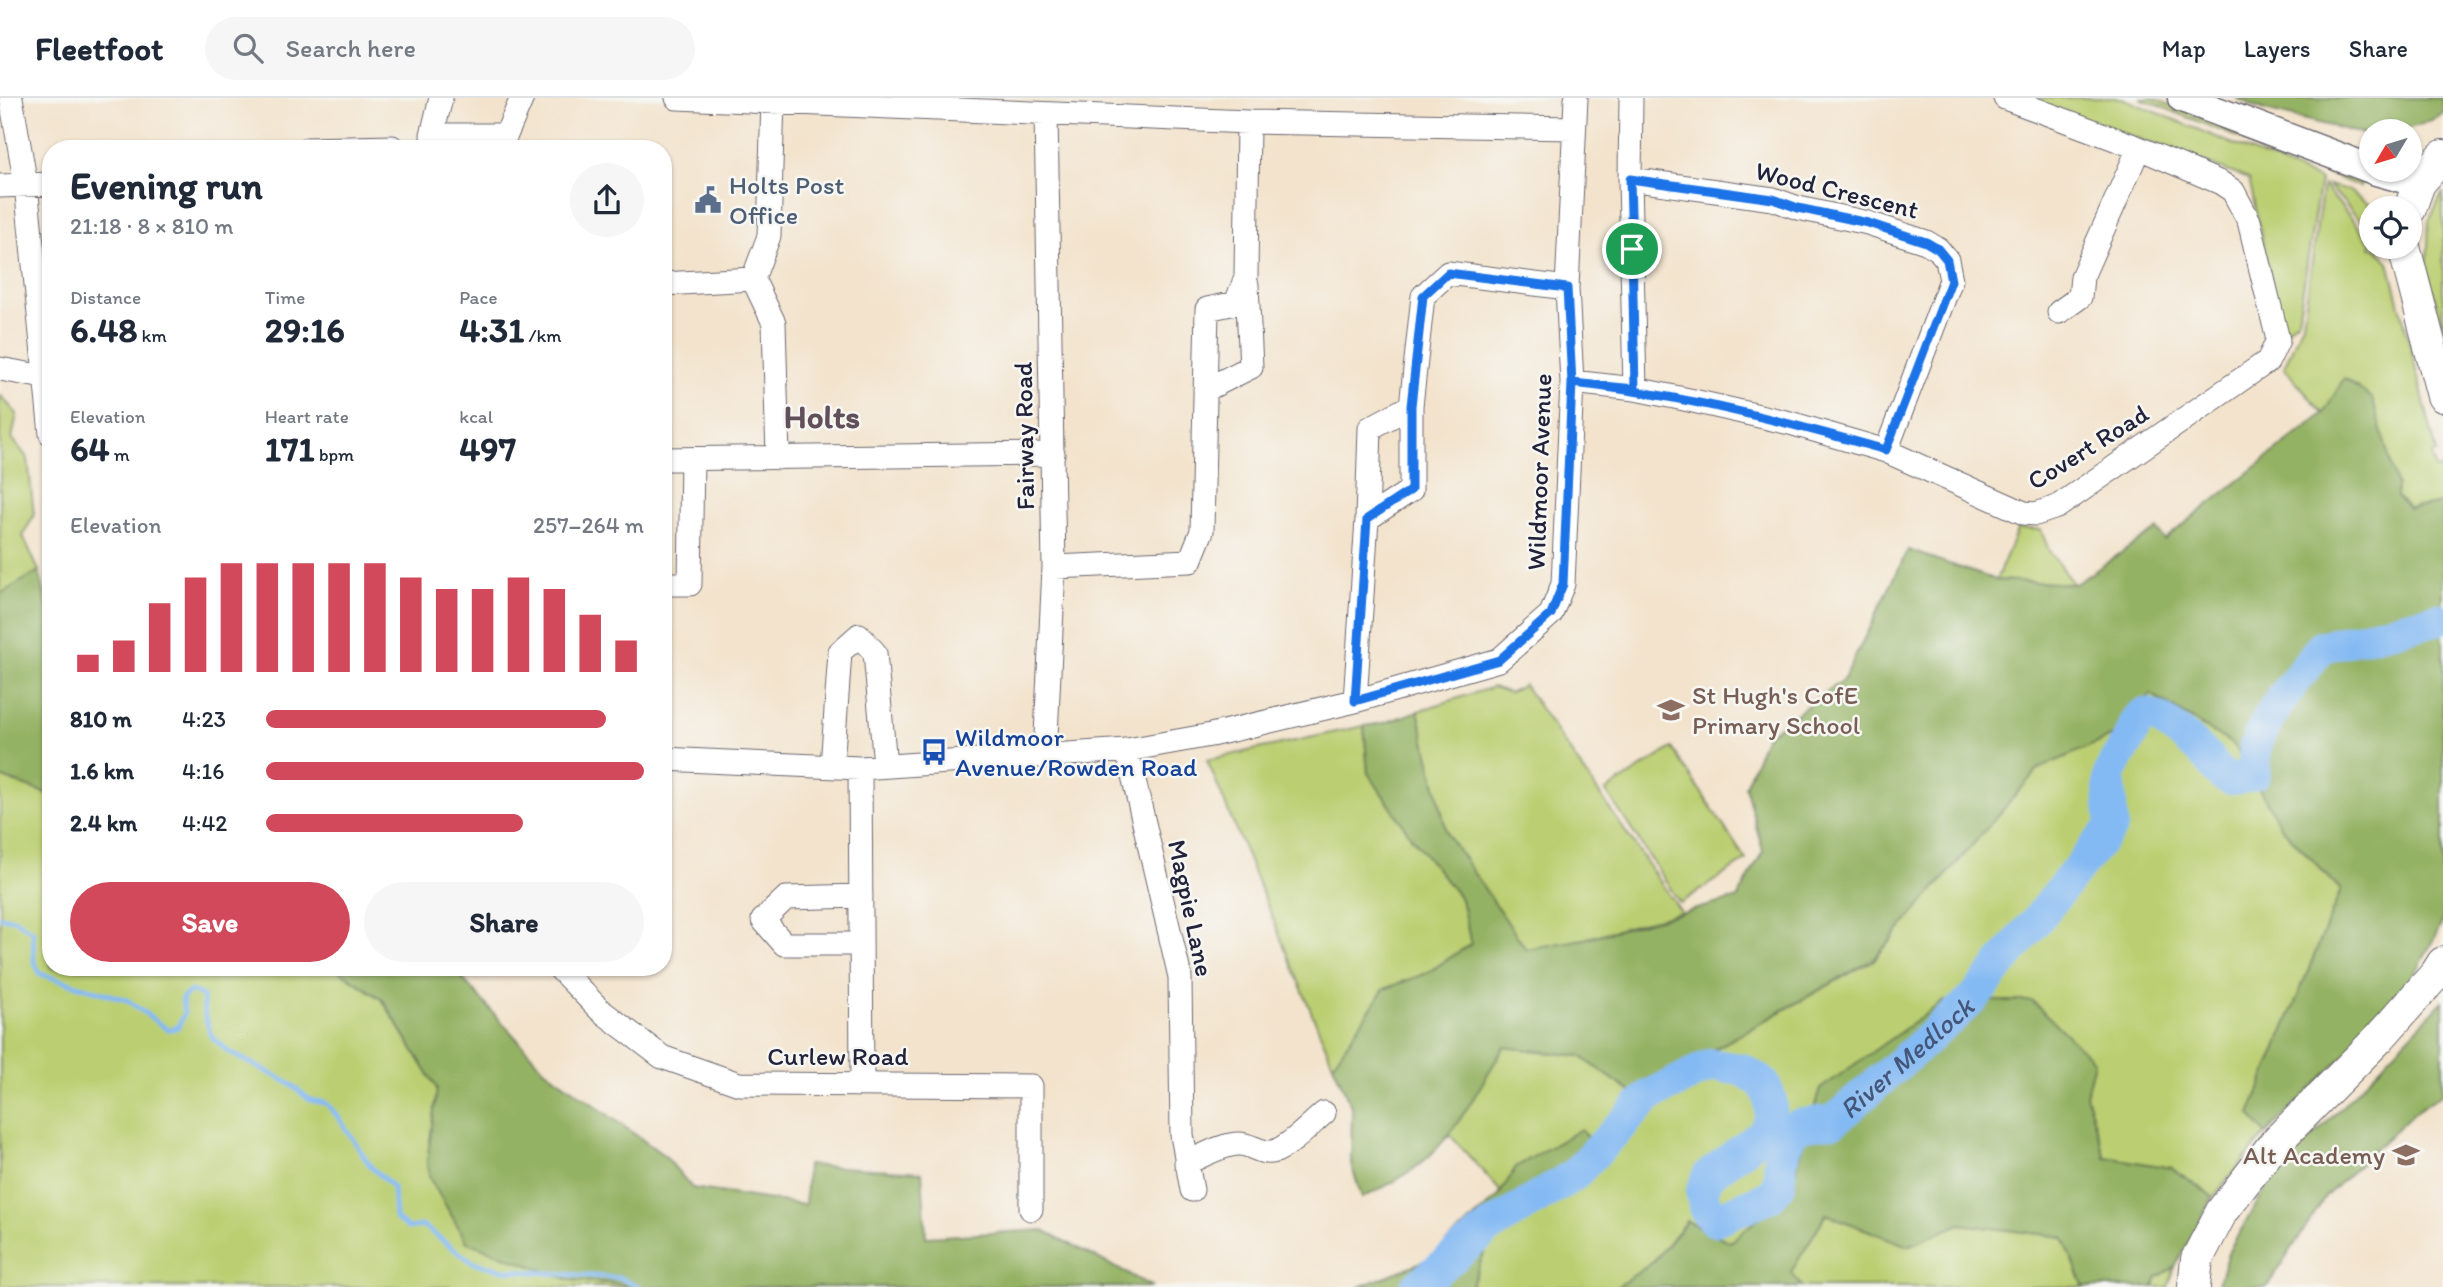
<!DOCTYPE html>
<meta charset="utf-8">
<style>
body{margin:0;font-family:Itim,sans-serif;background:#f6f6f7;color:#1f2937;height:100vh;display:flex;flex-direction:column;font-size:26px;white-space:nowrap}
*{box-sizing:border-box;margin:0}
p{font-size:23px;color:#747a83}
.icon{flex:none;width:38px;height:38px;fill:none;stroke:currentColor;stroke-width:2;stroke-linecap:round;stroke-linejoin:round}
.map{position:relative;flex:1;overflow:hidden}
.drawer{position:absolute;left:42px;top:42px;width:630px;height:836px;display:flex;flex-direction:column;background:#fff;border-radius:28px;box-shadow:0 2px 5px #0004}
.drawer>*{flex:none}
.needle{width:46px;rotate:232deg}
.controls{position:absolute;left:2359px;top:21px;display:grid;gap:14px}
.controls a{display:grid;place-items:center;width:63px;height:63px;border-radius:50%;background:#fff;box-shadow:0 2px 5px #0004;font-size:35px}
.pin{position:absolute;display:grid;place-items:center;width:60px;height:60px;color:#fff;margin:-30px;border:4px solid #fff;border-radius:50%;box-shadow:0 2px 7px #0007}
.round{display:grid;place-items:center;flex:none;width:74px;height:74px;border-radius:37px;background:#f6f6f7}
.summary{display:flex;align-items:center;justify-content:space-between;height:119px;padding:0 28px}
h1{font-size:38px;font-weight:700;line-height:52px}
.stats{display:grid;grid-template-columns:repeat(3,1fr);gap:10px;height:119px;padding:7px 28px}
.stats div{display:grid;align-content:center}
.stats b{font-size:35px;font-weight:700}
.stats small{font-size:19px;font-weight:400}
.stats p{font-size:19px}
.chart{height:196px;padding:14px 28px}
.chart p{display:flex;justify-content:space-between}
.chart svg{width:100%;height:126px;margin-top:7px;stroke:#d1495b;stroke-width:6}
.action{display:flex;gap:14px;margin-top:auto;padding:14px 28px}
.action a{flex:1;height:80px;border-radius:42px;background:#d1495b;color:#fff;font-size:28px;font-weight:700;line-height:80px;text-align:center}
.action a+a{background:#f6f6f7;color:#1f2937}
ul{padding:0 28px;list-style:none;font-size:23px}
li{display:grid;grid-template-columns:112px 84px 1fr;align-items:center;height:52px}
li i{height:18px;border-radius:9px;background:#d1495b}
header{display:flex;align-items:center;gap:42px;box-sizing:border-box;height:98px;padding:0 35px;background:#fff;border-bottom:2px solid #e0e1e3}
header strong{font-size:33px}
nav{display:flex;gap:38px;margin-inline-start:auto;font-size:24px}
.search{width:490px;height:63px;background:#f6f6f7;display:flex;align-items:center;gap:18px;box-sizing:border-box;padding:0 24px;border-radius:38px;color:#747a83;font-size:26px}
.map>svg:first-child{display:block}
.green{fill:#bbcf72;stroke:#6e7856;stroke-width:2}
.forest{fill:#94b264;stroke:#5b6a50;stroke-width:2}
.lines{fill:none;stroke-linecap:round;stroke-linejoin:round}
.stream{stroke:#84baf3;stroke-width:5}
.river{stroke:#84baf3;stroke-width:33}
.minor-casing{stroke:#6b666e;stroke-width:25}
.tertiary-casing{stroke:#6b666e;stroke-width:31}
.secondary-casing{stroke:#6b666e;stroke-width:34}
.minor{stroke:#fff;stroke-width:23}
.tertiary{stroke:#fff;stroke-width:28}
.secondary{stroke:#fff;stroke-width:32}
.route-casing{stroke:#fff;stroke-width:14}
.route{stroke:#1a73e8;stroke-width:9}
.labels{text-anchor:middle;stroke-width:5;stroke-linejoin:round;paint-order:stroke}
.service-label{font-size:26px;fill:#4e5e75;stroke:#f6f6f2;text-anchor:start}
.street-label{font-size:26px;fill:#22223b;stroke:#f6f6f2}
.education-label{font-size:26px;fill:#785e54;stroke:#f6f6f2;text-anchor:start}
.transit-label{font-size:26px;fill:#164399;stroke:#f6f6f2;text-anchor:start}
.water-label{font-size:28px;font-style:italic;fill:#44577b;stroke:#f6f6f2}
.district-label{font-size:33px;font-weight:bold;fill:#615059;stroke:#f6f6f2}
</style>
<header>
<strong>Fleetfoot</strong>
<div class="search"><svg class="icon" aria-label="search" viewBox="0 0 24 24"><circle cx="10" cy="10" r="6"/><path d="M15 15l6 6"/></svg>Search here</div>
<nav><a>Map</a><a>Layers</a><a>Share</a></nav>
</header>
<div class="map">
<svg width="2443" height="1189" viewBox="0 0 2443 1189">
<rect width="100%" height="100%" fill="#f6f6f2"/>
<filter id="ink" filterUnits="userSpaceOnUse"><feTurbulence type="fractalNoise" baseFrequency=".0143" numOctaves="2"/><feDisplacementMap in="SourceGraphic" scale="14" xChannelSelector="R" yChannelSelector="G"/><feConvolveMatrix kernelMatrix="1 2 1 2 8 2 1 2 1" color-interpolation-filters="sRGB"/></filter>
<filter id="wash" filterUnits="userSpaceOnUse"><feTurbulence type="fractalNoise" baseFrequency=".00686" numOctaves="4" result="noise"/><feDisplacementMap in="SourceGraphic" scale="28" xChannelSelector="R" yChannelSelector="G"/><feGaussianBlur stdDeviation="1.57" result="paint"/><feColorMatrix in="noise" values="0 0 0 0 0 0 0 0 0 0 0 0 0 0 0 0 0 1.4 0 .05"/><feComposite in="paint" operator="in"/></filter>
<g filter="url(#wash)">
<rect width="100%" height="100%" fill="#f3e3cc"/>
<!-- green -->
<path class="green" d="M 2027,0 L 2122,0 L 2320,82 L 2298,222 L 2282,235 L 2249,81 Z
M 2140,0 L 2152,0 L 2362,85 L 2360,89 L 2358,88 Z
M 2323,87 L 2371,143 L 2371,149 L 2376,149 L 2389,164 L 2437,355 L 2432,356 L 2435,371 L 2440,370 L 2443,405 L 2409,411 L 2397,399 L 2397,387 L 2323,315 L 2284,269 L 2303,225 Z
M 2328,87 L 2348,92 L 2371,108 L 2371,134 Z
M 2443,94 L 2443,230 L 2427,171 L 2429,123 Z
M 0,297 L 17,316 L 12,340 L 28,361 L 34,417 L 23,438 L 39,473 L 0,498 Z
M 2018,430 L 2041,432 L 2049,453 L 2073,486 L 1996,482 Z
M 1524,587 L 1681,814 L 1584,841 L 1526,852 L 1447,736 L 1418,613 L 1493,589 L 1509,595 Z
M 2151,596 L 2235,648 L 2281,729 L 2341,792 L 2250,1016 L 2266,1036 L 2213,1099 L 2172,1070 L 2105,1059 L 2086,997 L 2094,963 L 1820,991 L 1790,1095 L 1730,1144 L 1686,1123 L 1653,1164 L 1617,1189 L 1471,1189 L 1486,1150 L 1568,1089 L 1502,1095 L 1449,1036 L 1504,949 L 1580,958 L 1634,996 L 1874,862 L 2038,670 L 2113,638 Z
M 1364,628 L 1368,675 L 1412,740 L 1461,801 L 1471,846 L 1427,875 L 1384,891 L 1333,966 L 1207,662 Z
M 1672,650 L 1746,762 L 1680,805 L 1606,693 Z
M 0,679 L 51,697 L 51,870 L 335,870 L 382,902 L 438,991 L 427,1064 L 430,1081 L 569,1182 L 621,1186 L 628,1189 L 0,1189 Z
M 1826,1116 L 1908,1148 L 1960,1126 L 2063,1139 L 2084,1189 L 1802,1189 L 1791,1174 Z
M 2175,1169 L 2168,1189 L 2154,1189 L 2156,1180 Z"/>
<!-- forest -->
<path class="forest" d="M 2236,0 L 2443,0 L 2443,16 C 2416,31 2402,33 2371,33 L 2371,38 L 2265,12 Z
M 2344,280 L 2372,300 L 2397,388 L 2397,399 L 2409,411 L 2443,405 L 2443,823 L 2419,869 L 2373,929 L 2266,1036 L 2250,1016 L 2341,792 L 2281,729 L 2235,648 L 2151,596 L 2113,638 L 2038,671 L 1874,861 L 1634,996 L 1580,958 L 1504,949 C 1479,989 1456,1038 1419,1067 C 1401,1081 1382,1090 1362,1100 L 1351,1066 L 1352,1011 L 1333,966 L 1384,891 L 1427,875 L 1471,846 L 1461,801 L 1412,740 L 1368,675 L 1364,628 L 1384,625 L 1418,613 L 1447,736 L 1526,851 L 1584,841 L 1738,800 L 1763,753 L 1745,688 L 1766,638 L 1844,581 L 1908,452 L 1996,482 L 2075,486 L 2157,431 L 2164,442 L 2324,315 Z
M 39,473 L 51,524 L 51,697 L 0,679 L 0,496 Z
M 335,870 L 453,870 L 544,971 L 665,1058 L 692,1090 L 805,1107 L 807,1067 L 922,1074 L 926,1139 L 1043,1132 L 1153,1189 L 628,1189 L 621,1186 L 569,1182 L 467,1144 L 430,1081 L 427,1064 L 437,991 L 383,902 Z
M 1944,903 L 2032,903 L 2094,963 L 2086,997 L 2105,1059 L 2172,1070 L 2213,1099 L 2175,1169 L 2156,1180 L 2154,1189 L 2084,1189 L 2063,1139 L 1960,1126 L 1908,1148 L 1826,1116 L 1791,1174 L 1802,1189 L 1617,1189 L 1653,1164 L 1687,1123 L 1730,1144 L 1789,1095 L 1820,991 Z
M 2443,903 L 2443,995 L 2412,1016 L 2326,1098 L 2267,1189 L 2217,1189 L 2229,1152 L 2270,1084 Z
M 1581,1031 L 1594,1045 L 1568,1089 L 1486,1150 L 1471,1189 L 1359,1189 L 1427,1162 L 1498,1099 L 1516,1069 Z"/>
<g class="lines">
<!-- stream -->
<path class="stream" d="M 0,819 L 14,821 L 33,834 L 34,863 L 40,876 L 127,902 L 168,932 L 178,929 L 184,916 L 182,900 L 191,893 L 203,898 L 204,914 L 211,938 L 227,953 L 289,985 L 310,1002 L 326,1005 L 339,1020 L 371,1069 L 393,1089 L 395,1120 L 408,1130 L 423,1128 L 472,1164 L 503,1172 L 620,1180 L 639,1189"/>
<!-- river -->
<path class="river" id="s1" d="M 1416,1189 L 1489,1130 L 1574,1077 L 1649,998 L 1711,967 L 1743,972 L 1764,986 L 1770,1000 L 1771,1021 L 1764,1035 L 1708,1078 L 1702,1094 L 1705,1111 L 1714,1122 L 1770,1098 L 1779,1088 L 1780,1063 L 1789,1039 L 1799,1027 L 1834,1023 L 1974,900 L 2112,728 C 2112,714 2107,685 2111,673 C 2116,662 2124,651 2130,640 C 2134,634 2135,620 2143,617 C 2155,611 2200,652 2209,661 C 2215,668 2218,677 2228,680 C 2237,682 2247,678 2255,675 C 2256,666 2253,655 2256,647 C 2268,613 2300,578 2321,549 L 2438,521"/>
</g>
</g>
<g filter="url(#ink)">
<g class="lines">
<defs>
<path id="minor" d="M 11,0 L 26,87 L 51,336
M 441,0 L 432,37 L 506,37 L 522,0
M 677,0 L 1248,24 L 1574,30
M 773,0 L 769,138 L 753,181 L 774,225 L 778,360
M 1631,0 L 1630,81 L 1635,291
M 307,51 L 392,49
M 1630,81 L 1773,101 L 1798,110 L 1868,125 L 1926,144 L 1938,151 L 1947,162 L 1951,182 L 1886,353
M 0,88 L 51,86
M 663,186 L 753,181
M 2059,214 L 2080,199 L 2082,179 L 2139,50
M 0,271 L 44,279
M 1572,284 L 1635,291 L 1689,302 L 1790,325 L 1886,353 L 2024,415 L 2036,416 L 2057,409 L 2268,263 L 2278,242 L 2249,123 L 2233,93 L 2221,85 L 2139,50 L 2005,0
M 1205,292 L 1251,269 L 1247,187
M 663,361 L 1053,356
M 1367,421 L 1411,392 L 1411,308
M 1054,469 L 1190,463 L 1202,433 L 1207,211 L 1236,205 L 1246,179 L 1248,24
M 663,486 L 690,486 L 692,361
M 1355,603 L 1367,421 L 1370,330 L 1411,308 L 1423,198 L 1448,175 L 1567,190
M 1127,652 L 1180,879 L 1182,1037 L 1192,1092
M 1045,659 L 1054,469 L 1046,16
M 663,661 L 860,670 L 1127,652 L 1211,637 L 1355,603 L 1499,562 L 1551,516 L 1563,486 L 1572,284 L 1567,190 L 1576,0
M 832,669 L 840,554 L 859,537 L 875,555 L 885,667
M 860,670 L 862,985
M 861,798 L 786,800 L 763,822 L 784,846 L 861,846
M 559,870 L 600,912 L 662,959 L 739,986 L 1031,988 L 1031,1111
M 1186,1065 C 1201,1059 1222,1046 1239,1046 C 1252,1046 1262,1058 1276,1053 C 1294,1045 1310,1027 1324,1015"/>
<path id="tertiary" d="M 2182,0 L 2371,71
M 2373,72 L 2419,85"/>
<path id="secondary" d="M 2410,111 L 2419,85 L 2443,58
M 2404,149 L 2443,298
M 2194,1189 L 2197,1161 L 2222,1113 L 2275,1045 L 2379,940 L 2436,876 L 2443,865"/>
</defs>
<!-- minor casing -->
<use href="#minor" class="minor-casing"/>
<!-- tertiary casing -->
<use href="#tertiary" class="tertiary-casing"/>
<!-- secondary casing -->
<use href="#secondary" class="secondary-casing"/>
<!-- minor -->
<use href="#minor" class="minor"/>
<!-- tertiary -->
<use href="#tertiary" class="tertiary"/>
<!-- secondary -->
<use href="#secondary" class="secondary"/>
</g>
</g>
<g class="lines" filter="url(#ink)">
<defs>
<path id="route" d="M 1632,151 L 1635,291 L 1572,285 L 1563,486 L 1551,516 L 1499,562 L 1355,603 L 1367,421 L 1411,392 L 1411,308 L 1423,198 L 1448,175 L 1567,190 L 1572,285 C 1679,296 1783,323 1886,352 L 1951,183 L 1947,162 L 1938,151 L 1926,144 L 1868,125 L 1798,110 L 1773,101 L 1630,81 L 1632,151"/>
</defs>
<!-- route casing -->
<use href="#route" class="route-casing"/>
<!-- route -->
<use href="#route" class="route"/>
</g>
<!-- icons -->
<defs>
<symbol id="civic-bare" viewBox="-9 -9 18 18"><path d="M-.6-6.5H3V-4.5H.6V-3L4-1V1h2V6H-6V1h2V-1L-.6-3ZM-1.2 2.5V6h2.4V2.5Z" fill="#5c6f8a" stroke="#f6f6f2" stroke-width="2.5" paint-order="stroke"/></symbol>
<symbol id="school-bare" viewBox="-9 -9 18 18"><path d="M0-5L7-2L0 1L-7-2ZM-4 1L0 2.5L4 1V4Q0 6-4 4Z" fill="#8d6e63" stroke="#f6f6f2" stroke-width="2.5" paint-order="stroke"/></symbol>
<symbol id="bus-bare" viewBox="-9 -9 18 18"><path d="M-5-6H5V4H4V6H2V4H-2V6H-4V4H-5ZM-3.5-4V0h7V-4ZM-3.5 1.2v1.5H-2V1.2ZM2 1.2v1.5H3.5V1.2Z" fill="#1a4fb4" stroke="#f6f6f2" stroke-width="2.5" paint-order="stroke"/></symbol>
</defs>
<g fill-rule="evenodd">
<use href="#civic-bare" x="689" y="83" width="38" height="38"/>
<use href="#school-bare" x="1652" y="593" width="38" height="38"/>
<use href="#bus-bare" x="915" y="635" width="38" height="38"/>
<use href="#school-bare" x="2387" y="1038" width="38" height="38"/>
</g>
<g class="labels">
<!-- service labels -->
<g class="service-label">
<text x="729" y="96">Holts Post<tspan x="729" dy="30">Office</tspan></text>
</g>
<!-- street labels -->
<g class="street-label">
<text transform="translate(1837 92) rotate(14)" y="9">Wood Crescent</text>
<text transform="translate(1024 338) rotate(-91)" y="9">Fairway Road</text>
<text transform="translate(2088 349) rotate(-32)" y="9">Covert Road</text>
<text transform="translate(1539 374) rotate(-88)" y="9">Wildmoor Avenue</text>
<text transform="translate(1191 810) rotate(78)" y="9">Magpie Lane</text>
<text x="838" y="967">Curlew Road</text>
</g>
<!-- education labels -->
<g class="education-label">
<text x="1692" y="606">St Hugh's CofE<tspan x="1692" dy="30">Primary School</tspan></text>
<text x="2385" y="1066" text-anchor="end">Alt Academy</text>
</g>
<!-- transit labels -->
<g class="transit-label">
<text x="955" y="648">Wildmoor<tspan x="955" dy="30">Avenue/Rowden Road</tspan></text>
</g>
<!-- water labels -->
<g class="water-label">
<text dy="10" stroke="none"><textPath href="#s1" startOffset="873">River Medlock</textPath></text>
</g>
<!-- district labels -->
<g class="district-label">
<text x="822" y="330">Holts</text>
</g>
</g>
</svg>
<div class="controls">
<a><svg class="needle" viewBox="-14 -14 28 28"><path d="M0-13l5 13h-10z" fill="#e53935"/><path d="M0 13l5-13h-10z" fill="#747a83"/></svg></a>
<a><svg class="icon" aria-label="locate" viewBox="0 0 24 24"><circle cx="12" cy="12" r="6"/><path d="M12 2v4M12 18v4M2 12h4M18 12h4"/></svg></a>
</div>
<div class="pin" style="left:1632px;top:151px;background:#1e9e55"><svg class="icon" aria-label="arrive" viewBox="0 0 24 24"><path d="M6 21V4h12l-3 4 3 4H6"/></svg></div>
<section class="drawer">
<div class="summary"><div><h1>Evening run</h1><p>21:18 · 8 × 810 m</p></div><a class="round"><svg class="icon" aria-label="share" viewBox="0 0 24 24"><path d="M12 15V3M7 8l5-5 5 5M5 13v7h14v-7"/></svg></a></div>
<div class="stats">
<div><p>Distance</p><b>6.48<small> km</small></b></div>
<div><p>Time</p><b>29:16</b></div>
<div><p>Pace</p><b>4:31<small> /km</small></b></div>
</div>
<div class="stats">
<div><p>Elevation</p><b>64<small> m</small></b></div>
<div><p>Heart rate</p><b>171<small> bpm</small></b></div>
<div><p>kcal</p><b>497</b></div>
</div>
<div class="chart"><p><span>Elevation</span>257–264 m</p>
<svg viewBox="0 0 160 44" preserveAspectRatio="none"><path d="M5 44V38M15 44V33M25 44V20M35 44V11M45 44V6M55 44V6M65 44V6M75 44V6M85 44V6M95 44V11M105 44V15M115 44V15M125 44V11M135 44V15M145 44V24M155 44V33"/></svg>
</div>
<ul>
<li><b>810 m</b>4:23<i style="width:90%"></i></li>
<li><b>1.6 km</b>4:16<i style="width:100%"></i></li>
<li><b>2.4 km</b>4:42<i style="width:68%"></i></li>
</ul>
<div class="action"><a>Save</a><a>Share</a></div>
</section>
</div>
